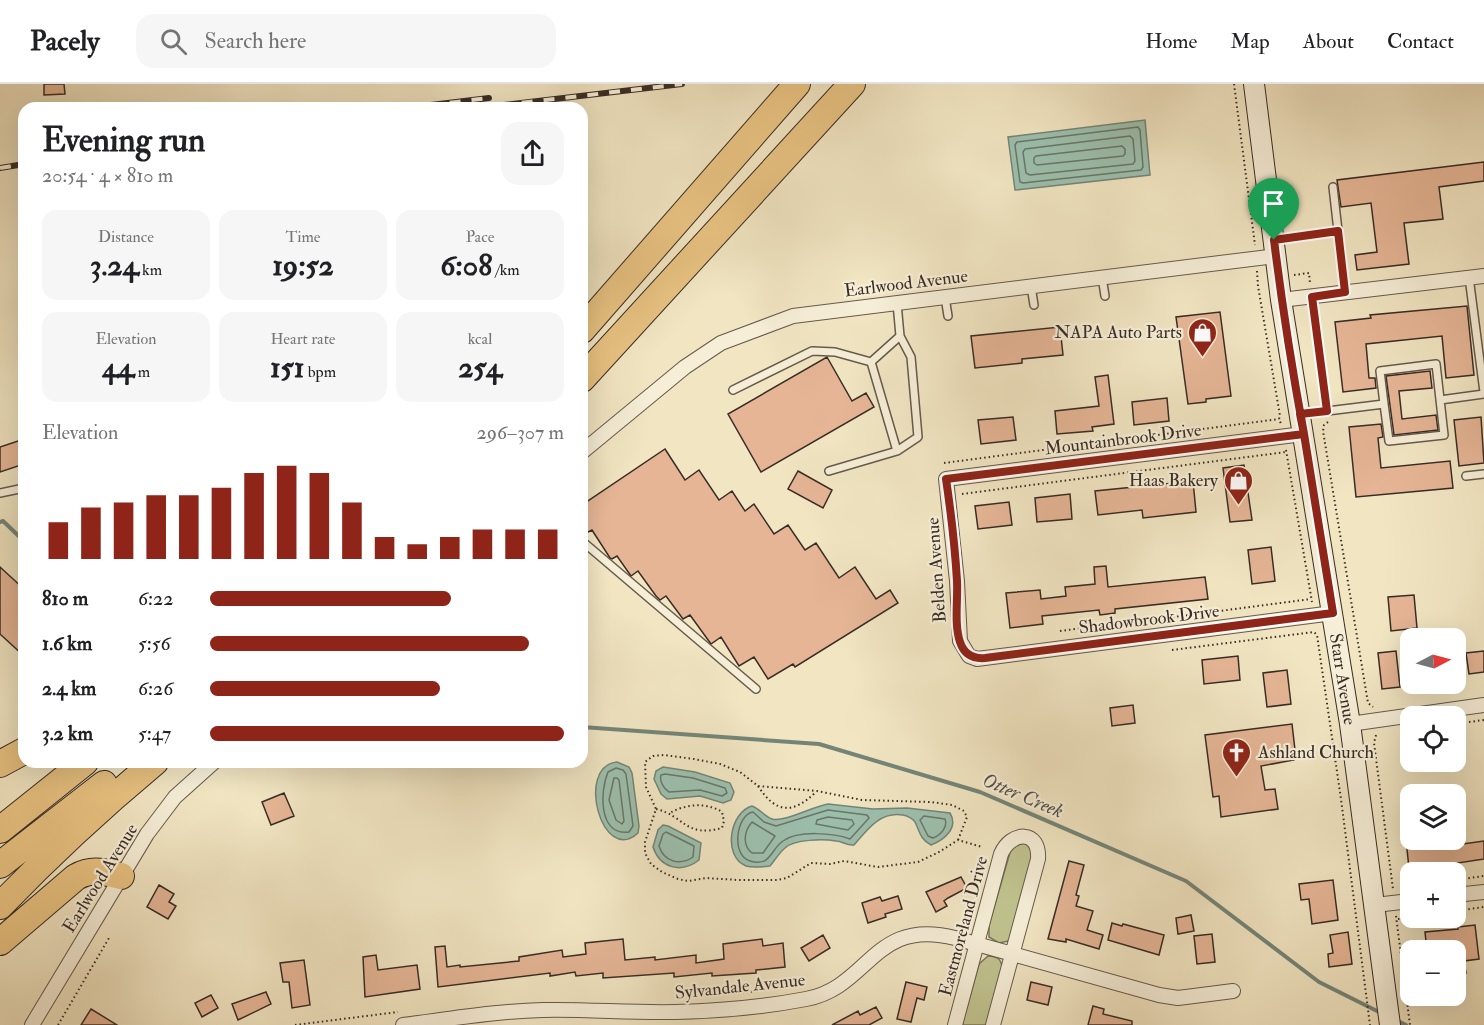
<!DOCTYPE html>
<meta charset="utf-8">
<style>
body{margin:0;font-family:"IM FELL Double Pica",serif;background:#f6f6f6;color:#202124;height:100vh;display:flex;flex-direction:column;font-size:22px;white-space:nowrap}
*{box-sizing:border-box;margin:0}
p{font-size:20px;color:#757577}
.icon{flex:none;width:33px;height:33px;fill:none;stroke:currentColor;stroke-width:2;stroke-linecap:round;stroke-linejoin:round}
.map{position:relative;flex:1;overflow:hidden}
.side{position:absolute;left:18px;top:18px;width:570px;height:666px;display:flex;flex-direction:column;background:#fff;border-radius:18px;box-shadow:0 6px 24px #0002}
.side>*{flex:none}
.needle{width:39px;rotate:84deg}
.buttons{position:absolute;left:1400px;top:544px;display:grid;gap:12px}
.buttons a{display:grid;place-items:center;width:66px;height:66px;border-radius:12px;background:#fff;box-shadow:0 6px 24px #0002;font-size:30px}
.pin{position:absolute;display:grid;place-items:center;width:51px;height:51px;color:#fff;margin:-62px -26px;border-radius:50% 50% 50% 0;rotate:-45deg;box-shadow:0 0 6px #0007}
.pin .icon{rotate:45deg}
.round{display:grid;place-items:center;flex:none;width:63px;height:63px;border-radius:18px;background:#f6f6f6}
.head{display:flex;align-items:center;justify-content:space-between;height:102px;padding:0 24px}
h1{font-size:33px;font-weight:800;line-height:45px}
.metrics{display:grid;grid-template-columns:repeat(3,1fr);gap:9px;height:102px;padding:6px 24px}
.metrics div{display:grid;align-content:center;border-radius:15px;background:#f6f6f6;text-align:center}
.metrics b{font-size:30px;font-weight:800}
.metrics small{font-size:16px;font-weight:400}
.metrics p{font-size:16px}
.chart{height:168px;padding:12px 24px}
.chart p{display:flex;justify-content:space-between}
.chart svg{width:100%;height:108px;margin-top:6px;stroke:#8f2418;stroke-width:6}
ul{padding:0 24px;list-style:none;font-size:20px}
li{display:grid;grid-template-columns:96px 72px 1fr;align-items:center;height:45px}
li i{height:15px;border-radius:8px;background:#8f2418}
header{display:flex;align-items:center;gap:36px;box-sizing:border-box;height:84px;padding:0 30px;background:#fff;border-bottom:2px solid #e0e0e0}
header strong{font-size:28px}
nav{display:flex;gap:33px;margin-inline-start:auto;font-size:21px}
.search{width:420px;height:54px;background:#f6f6f6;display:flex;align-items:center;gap:15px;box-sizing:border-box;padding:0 21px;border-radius:18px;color:#757577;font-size:22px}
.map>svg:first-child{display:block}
.green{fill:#c0c38f;stroke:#7c785a;stroke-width:1.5}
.water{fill:#9cc0ae;stroke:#748578;stroke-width:1.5}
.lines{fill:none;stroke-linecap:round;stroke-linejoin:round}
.shore{stroke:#6a766a;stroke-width:1.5}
.stream{stroke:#748578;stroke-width:4}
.building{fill:#e5b595;stroke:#382c26;stroke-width:1.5}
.lane-casing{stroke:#665a4d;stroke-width:10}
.street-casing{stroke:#665a4d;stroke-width:16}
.secondary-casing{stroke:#382c26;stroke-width:22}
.highway-casing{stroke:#382c26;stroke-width:28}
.path{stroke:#382c26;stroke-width:2;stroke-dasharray:1.5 3;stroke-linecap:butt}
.lane{stroke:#f6eed7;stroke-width:7}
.street{stroke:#f6eed7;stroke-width:14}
.secondary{stroke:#f6eed7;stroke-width:20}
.highway{stroke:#e8c281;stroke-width:26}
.rail-casing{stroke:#382c26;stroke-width:6}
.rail{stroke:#f6eed7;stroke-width:4;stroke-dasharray:11;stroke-linecap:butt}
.route-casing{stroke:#fff;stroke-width:12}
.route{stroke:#8f2418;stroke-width:8}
.labels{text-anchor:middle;stroke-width:4.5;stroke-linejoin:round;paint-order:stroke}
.street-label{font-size:18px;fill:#382c26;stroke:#f6eed7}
.poi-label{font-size:18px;fill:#382c26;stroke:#f6eed7;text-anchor:end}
.water-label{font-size:20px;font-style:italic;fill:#515148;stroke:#f6eed7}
</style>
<header>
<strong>Pacely</strong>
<div class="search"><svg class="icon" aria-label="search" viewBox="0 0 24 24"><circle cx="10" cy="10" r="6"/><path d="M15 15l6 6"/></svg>Search here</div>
<nav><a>Home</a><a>Map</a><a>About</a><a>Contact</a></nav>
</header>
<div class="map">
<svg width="1484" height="941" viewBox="0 0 1484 941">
<rect width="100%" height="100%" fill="#f1e5c2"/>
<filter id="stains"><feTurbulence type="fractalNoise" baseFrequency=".00333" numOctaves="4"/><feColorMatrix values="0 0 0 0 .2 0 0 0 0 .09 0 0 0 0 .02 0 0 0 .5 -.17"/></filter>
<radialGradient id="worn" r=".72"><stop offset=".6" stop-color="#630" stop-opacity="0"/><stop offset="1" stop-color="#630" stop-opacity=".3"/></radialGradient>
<!-- green -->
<path class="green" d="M 1024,756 L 1034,767 L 1011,853 L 1008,857 L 999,859 L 989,853 L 989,841 L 1011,765 Z
M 988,872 C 997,872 1002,875 1002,885 L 987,941 L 962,941 L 979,880 Z"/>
<!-- water -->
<path class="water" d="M 1145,36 L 1150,91 L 1015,106 L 1008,53 Z
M 617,678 L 629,683 L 632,689 L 639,742 L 638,749 C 602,782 575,682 617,678 Z
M 663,683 L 695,688 L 730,699 L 734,708 L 731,716 L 723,719 L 700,712 L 667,715 L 661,710 L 654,695 L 656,687 Z
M 828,720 L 873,725 L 907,724 L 950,729 C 959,744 944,756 931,761 C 920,755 920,748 915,738 C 912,734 908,732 903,731 C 880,727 867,746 854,761 C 846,762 843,757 836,757 C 824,755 794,755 785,764 C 779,769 775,776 770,782 C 762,783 753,784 746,782 C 722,772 730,728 752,722 C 760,725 764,732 772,735 C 783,739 814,722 828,720 Z
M 663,741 L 668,742 L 701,759 L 699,776 C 681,790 660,784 653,763 L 658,746 Z"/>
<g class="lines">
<!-- shore -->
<path class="shore" d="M 1138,43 L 1140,46 L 1143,83 L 1141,86 L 1023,99 L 1020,98 L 1015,61 L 1017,58 Z
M 1130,52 L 1133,55 L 1135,77 L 1133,80 L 1030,91 L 1026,89 L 1023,68 L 1025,65 Z
M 1122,62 L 1125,65 L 1125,70 L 1123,72 L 1037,81 L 1034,79 L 1034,74 L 1036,72 Z
M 616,684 L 623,686 L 626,690 L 633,742 L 629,748 C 598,752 600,707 608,688 Z
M 665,690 L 693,694 L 725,704 L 727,709 L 722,712 L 700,706 L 669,708 C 664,705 659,697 661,691 Z
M 614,694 L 617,694 L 619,696 L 624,737 L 622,740 L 616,736 L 609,716 Z
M 828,726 L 867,731 L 869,734 L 850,755 C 834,749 798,746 783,757 C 770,766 771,783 750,777 C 730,771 737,730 753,728 L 764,738 L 776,742 Z
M 924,732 L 945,735 C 948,743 941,751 933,754 L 928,752 L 920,736 Z
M 828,733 L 852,736 L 854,740 L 848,746 L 816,740 L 817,736 Z
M 752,738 L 775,752 L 763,769 L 752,769 C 742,761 744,747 752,738 Z
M 666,748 L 694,762 L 693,773 C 680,782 664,778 659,762 L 663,750 Z"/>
<!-- stream -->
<path class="stream" d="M 0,438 L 3,437 L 24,457
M 582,643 L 819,660 L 980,708 L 1186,797 L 1319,898 L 1381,929
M 1396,936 L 1406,941"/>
</g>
<!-- building -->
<path class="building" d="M 44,0 L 64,0 L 65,10 L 44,11 Z
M 1484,78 L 1484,97 L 1439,103 L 1443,135 L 1404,139 L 1409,180 L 1357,186 L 1355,171 L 1377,168 L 1371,119 L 1341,123 L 1337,96 Z
M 1467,222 L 1474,291 L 1446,294 L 1442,252 L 1366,260 L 1369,294 L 1375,294 L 1376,304 L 1343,308 L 1335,238 L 1371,234 L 1370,231 Z
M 1220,228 L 1231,312 L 1206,315 L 1206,318 L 1188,320 L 1176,233 Z
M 1060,243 L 1063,271 L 1022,275 L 1022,279 L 975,284 L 971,252 Z
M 827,273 L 852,317 L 866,309 L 874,323 L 761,388 L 728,330 Z
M 1430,287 L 1432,304 L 1399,307 L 1402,335 L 1436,331 L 1438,346 L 1394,351 L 1386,292 Z
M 1108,291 L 1114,340 L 1092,343 L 1093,347 L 1057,350 L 1055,327 L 1099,322 L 1095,293 Z
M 1167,314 L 1169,337 L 1134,341 L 1132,318 Z
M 1013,333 L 1016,356 L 981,360 L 978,336 Z
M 1481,333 L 1484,379 L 1459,382 L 1454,336 Z
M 1381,340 L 1383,353 L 1378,354 L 1381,384 L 1450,377 L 1453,404 L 1356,413 L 1349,343 Z
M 24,355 L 24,380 L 0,388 L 0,363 Z
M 665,365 L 685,396 L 699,386 L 719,416 L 732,407 L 745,427 L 754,420 L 774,450 L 788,441 L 805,466 L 816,459 L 839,494 L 855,483 L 876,515 L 890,506 L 898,519 L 795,583 L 793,580 L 768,595 L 754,573 L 739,582 L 721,553 L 711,560 L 690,531 L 683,535 L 666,512 L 660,516 L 656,512 L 638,487 L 631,492 L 617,472 L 612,475 L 610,474 L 592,446 L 582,451 L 582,421 Z
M 1244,381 L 1252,436 L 1230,438 L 1223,384 Z
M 798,387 L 832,406 L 823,424 L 788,405 Z
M 1193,397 L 1196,428 L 1143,434 L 1142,426 L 1098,431 L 1095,407 Z
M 1070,410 L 1072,435 L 1037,438 L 1035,414 Z
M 1009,418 L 1012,441 L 978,445 L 975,422 Z
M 1271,463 L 1275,497 L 1252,500 L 1248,466 Z
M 1106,482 L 1108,503 L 1205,493 L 1208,515 L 1115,525 L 1115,529 L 1100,531 L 1099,526 L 1042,532 L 1043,540 L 1010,544 L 1006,509 L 1040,506 L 1041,515 L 1066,512 L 1065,503 L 1095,500 L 1094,483 Z
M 0,483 L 24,505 L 24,572 L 0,550 Z
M 1414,511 L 1417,544 L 1391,547 L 1388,513 Z
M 1396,567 L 1400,603 L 1382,605 L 1378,569 Z
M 1484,567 L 1484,588 L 1469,590 L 1466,569 Z
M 1238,572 L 1240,596 L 1204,600 L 1202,576 Z
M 1287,586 L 1291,620 L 1267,623 L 1263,589 Z
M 1133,621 L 1135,639 L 1112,642 L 1110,624 Z
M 1292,640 L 1295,666 L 1293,666 L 1294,676 L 1261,682 L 1265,706 L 1275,705 L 1278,725 L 1221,733 L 1219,712 L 1213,713 L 1205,651 Z
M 284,709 L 294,732 L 271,741 L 262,718 Z
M 1406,756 L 1426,756 L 1427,765 L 1484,757 L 1484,775 L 1445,781 L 1445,779 L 1409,784 Z
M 1069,777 L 1084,781 L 1076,811 L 1079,812 L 1076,822 L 1093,827 L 1087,846 L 1103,851 L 1099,865 L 1066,855 L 1066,858 L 1048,855 Z
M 961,793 L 967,804 L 948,814 L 944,817 L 947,822 L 936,828 L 926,808 Z
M 1333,796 L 1338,836 L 1312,840 L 1309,815 L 1301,816 L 1299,800 Z
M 159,801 L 174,810 L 169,818 L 176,822 L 168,835 L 147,823 Z
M 898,812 L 902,825 L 885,830 L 886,833 L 868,839 L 862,819 L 880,813 L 882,817 Z
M 1191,831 L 1194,847 L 1178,850 L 1176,834 Z
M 1112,839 L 1122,842 L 1123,840 L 1164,851 L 1159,871 L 1108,856 Z
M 1475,841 L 1479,875 L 1464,877 L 1466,889 L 1455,890 L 1455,867 L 1427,867 L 1425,848 L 1458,845 L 1458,843 Z
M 1348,848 L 1352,880 L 1329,883 L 1328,870 L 1333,869 L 1330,851 Z
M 1212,850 L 1215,878 L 1197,880 L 1194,852 Z
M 823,851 L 830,864 L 809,877 L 801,864 Z
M 623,855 L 625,876 L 655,873 L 655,876 L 696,871 L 696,879 L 724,875 L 723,860 L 762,855 L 763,862 L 783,859 L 785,883 L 756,886 L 756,889 L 712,892 L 712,889 L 674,893 L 674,889 L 603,894 L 603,889 L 576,892 L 575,888 L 550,892 L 550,889 L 438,903 L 435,863 L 445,862 L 447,883 L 460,881 L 460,883 L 519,877 L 519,873 L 562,866 L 563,873 L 586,870 L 585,859 Z
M 376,871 L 378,886 L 417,881 L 420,905 L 365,913 L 363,873 Z
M 304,876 L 310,921 L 292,924 L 289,898 L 283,898 L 280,879 Z
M 906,898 L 927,903 L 924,916 L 917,914 L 911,938 L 897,935 Z
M 1031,898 L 1052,903 L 1048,921 L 1027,916 Z
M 266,908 L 271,920 L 238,936 L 232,920 Z
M 211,911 L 218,924 L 202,933 L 195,919 Z
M 1093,922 L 1104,925 L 1103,930 L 1132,937 L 1132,941 L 1088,941 Z
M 876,923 L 882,934 L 869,941 L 832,941 L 858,927 L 860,931 Z
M 91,925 L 117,941 L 81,941 Z"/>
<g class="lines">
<defs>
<path id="lane" d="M 1333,103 L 1345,208
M 1277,155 L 1338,147
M 1102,193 L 1105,212
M 1469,193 L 1484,308
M 1031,202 L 1034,221
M 945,213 L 948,232
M 871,278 L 897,367
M 733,306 L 812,267 L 835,268 L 871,278 L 900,252
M 1440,316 L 1484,310
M 1303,330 L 1384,320 L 1389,357 L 1444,351 L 1436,280 L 1380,287 L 1384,320
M 829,387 L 897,367 L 918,353 L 911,273 L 900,252 L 897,219
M 1466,392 L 1484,390
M 0,409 L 24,404
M 582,457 L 756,605"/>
<path id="street" d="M 1281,216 L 1484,192
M 1303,350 L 946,395 L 957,497 L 960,557 L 969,572 L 977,575 L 1333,529
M 582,368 L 685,283 L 721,259 L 793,232 L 1276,172
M 1350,640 L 1484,621
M 1455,811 L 1484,808
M 1375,821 L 1410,817
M 32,941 L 147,750 L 175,713 L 214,678
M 403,941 C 450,935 496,927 543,926 C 587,925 631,929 675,928 C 719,927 764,923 806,915 C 870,903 873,833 955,854 L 1159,911 L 1178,914 L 1233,907
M 955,941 L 1001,770 C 1011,747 1040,745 1038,775 L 993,941"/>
<path id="secondary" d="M 1254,0 L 1281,216 L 1350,640 L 1390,941"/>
<path id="highway" d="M 582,246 L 797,0
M 582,295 L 852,0
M 0,680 L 24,667
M 0,746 L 85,678
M 0,781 L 104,700
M 0,822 C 49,771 101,723 155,678
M 0,858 L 76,793 C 92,784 104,788 121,792"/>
</defs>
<!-- lane casing -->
<use href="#lane" class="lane-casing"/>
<!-- street casing -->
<use href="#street" class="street-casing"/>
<!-- secondary casing -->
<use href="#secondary" class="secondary-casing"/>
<!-- highway casing -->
<use href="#highway" class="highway-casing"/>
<!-- path -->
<path class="path" d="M 1234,0 L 1255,161
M 1257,187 L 1258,202 L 1280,332 L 1279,335 L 1281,340
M 1294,191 L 1309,189 L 1310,199
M 1313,225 L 1326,318
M 1328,338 L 1324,341 L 1323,347 L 1368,619 L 1373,623
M 1286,366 L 1312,518
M 944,379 L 1279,335
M 962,410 L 1286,368
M 1128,539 L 1311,515
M 1060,547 L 1099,542
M 1172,566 L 1314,548 L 1317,551 L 1341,715 L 1370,941
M 1469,638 L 1484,636
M 1376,651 L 1374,659 L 1393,805
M 758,702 C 776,730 793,730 816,708
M 656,725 C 685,732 685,754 722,744 L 724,737 L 722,728 C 707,718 685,720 670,729
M 958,756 L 967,733 L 964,727 L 952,721 L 931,718 L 862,716 L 817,707 L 758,702 L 740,688 L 720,680 L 694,675 L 664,671 L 653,672 L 645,678 L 646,703 L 656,725 L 645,758 L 645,769 L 651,780 L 662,788 L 678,795 L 688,797 L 706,794 L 738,796 L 777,796 L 787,794 L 811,779 L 830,780 L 844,777 L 878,783 L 918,778 L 939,768 L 958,756 L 982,763
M 1455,796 L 1484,792
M 1401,803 L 1410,802
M 1455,827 L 1484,823
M 1396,832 L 1410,941
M 1398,835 L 1410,834
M 733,910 L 790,903
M 58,941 L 109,854
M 295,941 L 398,928"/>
<!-- lane -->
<use href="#lane" class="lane"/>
<!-- street -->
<use href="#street" class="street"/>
<!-- secondary -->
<use href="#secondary" class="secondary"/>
<!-- highway -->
<use href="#highway" class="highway"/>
<defs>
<path id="rail" d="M 406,24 L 489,14
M 478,24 L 682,0
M 0,84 L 24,80"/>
</defs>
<!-- rail casing -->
<use href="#rail" class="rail-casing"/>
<!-- rail -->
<use href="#rail" class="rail"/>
</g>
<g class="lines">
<defs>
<path id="route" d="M 1274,156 C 1282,221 1292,285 1304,350 L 946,395 C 951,429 955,463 957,497 C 958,516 954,540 960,558 C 964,570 973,575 985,574 L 1333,529 L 1304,350 L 1300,330 L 1327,327 L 1312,213 L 1345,208 L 1338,147 L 1274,156"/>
</defs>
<!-- route casing -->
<use href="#route" class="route-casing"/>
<!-- route -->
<use href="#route" class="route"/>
</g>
<!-- icons -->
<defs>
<symbol id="shop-pin" viewBox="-11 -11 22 30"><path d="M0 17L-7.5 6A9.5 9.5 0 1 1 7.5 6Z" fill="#8f2418" stroke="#f6eed7"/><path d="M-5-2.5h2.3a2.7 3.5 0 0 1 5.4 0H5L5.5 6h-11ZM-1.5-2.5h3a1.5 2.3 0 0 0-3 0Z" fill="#fff"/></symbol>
<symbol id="church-pin" viewBox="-11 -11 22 30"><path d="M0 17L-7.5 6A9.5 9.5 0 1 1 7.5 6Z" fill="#8f2418" stroke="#f6eed7"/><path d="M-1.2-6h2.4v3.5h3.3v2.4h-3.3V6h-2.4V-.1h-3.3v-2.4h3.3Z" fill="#fff"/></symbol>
</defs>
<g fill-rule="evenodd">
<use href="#shop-pin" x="1186" y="232" width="33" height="45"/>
<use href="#shop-pin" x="1222" y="380" width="33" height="45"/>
<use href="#church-pin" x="1220" y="652" width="33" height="45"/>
</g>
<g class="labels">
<!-- street labels -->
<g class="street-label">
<text transform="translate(906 199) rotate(-7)" y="6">Earlwood Avenue</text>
<text transform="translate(1123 355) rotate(-7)" y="6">Mountainbrook Drive</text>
<text transform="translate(936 486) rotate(-94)" y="6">Belden Avenue</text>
<text transform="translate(1149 535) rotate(-7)" y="6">Shadowbrook Drive</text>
<text transform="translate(1343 595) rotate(81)" y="6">Starr Avenue</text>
<text transform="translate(100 794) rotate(-58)" y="6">Earlwood Avenue</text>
<text transform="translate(963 842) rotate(-75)" y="6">Eastmoreland Drive</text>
<text transform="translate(740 902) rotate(-6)" y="6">Sylvandale Avenue</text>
</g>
<!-- poi labels -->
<g class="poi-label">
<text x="1182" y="254">NAPA Auto Parts</text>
<text x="1218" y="402">Haas Bakery</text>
<text x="1258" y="674" text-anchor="start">Ashland Church</text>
</g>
<!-- water labels -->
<g class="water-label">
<text transform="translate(1023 711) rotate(23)" y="7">Otter Creek</text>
</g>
</g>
<rect width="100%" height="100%" filter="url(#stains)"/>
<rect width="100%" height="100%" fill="url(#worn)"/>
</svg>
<div class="buttons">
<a><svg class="needle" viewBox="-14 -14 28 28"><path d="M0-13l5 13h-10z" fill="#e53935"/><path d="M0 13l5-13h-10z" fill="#757577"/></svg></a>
<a><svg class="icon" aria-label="locate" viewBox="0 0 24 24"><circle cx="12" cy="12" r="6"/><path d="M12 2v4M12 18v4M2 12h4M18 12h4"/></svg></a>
<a><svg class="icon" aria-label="layers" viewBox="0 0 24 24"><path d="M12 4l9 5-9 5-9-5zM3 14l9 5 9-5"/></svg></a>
<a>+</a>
<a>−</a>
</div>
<div class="pin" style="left:1274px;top:156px;background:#1e9e55"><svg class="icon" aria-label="arrive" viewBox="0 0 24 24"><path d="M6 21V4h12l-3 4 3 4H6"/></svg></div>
<section class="side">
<div class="head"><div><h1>Evening run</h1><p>20:54 · 4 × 810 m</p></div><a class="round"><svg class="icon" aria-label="share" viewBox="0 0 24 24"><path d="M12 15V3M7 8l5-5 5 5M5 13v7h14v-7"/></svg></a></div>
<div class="metrics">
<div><p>Distance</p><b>3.24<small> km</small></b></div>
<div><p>Time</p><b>19:52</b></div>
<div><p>Pace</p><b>6:08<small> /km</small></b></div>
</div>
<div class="metrics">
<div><p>Elevation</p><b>44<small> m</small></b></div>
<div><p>Heart rate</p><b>151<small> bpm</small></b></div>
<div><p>kcal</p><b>254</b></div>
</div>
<div class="chart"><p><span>Elevation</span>296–307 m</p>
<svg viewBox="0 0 160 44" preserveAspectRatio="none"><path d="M5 44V29M15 44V23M25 44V21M35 44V18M45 44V18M55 44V15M65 44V9M75 44V6M85 44V9M95 44V21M105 44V35M115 44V38M125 44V35M135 44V32M145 44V32M155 44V32"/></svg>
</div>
<ul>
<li><b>810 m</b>6:22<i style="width:68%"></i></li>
<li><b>1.6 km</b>5:56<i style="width:90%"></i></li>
<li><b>2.4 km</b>6:26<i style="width:65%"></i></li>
<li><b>3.2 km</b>5:47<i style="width:100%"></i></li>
</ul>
</section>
</div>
